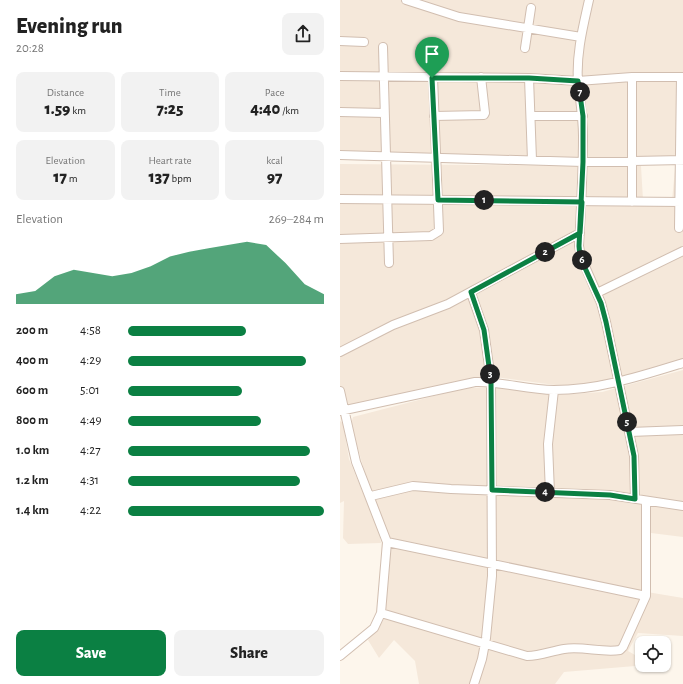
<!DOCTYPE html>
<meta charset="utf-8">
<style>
body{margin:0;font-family:"Alegreya Sans",sans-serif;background:#f2f2f2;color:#222;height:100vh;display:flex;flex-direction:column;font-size:15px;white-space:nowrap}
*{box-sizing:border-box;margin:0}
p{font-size:13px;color:#767676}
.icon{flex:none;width:22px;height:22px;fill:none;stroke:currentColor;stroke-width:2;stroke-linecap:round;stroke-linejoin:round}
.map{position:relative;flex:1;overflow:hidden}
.drawer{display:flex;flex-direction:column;background:#fff;width:340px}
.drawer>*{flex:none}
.buttons{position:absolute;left:295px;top:636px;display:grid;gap:8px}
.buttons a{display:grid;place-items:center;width:36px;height:36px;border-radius:8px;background:#fff;box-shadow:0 1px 3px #0004;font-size:20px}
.pin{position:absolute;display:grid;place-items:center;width:34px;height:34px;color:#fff;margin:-41px -17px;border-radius:50% 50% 50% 0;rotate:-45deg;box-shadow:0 0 4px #0007}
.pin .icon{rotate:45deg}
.km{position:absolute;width:20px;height:20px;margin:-10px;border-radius:50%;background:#222;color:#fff;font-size:11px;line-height:20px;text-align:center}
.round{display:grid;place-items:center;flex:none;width:42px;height:42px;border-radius:8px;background:#f2f2f2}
.head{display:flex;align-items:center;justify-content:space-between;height:68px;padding:0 16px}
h1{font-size:22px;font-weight:800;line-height:30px}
.metrics{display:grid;grid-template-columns:repeat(3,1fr);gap:6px;height:68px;padding:4px 16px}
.metrics div{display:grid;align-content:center;border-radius:8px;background:#f2f2f2;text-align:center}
.metrics b{font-size:17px;font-weight:800}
.metrics small{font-size:11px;font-weight:400}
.metrics p{font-size:11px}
.chart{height:112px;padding:8px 16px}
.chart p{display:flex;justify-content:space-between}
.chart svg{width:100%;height:72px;margin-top:4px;fill:#0b8043;opacity:.7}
.cta{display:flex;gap:8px;margin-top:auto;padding:8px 16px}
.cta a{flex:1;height:46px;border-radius:8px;background:#0b8043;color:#fff;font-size:16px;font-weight:800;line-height:46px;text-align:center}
.cta a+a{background:#f2f2f2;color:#222}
ul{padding:0 16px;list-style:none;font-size:13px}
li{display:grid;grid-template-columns:64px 48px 1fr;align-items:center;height:30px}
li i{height:10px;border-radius:5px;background:#0b8043}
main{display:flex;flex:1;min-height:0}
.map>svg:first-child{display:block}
.residential{fill:#f5e8da}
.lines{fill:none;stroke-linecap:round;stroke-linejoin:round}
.minor-casing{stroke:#d1beb0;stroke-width:10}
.minor{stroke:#fff;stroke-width:8}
.route-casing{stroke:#fff;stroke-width:8}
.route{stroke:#0b8043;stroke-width:5}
</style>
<main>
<section class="drawer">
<div class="head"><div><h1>Evening run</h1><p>20:28</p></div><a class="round"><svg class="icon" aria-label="share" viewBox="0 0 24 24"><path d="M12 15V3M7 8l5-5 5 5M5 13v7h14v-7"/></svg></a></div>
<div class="metrics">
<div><p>Distance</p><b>1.59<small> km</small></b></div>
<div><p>Time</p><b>7:25</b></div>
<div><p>Pace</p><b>4:40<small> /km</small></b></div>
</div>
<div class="metrics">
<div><p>Elevation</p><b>17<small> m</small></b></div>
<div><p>Heart rate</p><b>137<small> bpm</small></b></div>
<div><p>kcal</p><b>97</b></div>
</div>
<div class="chart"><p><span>Elevation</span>269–284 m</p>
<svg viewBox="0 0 160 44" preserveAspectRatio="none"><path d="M0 44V38L10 36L20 27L30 23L40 25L50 27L60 25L70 21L80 15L90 12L100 10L110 8L120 6L130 8L140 19L150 32L160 38V44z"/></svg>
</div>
<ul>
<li><b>200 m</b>4:58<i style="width:60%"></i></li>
<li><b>400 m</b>4:29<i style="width:91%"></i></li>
<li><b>600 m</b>5:01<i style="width:58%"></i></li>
<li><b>800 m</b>4:49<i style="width:68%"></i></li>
<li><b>1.0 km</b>4:27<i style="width:93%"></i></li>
<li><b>1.2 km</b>4:31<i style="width:88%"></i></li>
<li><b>1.4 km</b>4:22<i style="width:100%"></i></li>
</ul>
<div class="cta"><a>Save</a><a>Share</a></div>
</section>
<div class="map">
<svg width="343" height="684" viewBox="0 0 343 684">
<rect width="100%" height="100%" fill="#fdf6ec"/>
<!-- residential -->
<path class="residential" d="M 0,0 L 343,0 L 343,157 L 0,158 Z
M 0,164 L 301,166 L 303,200 L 332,201 L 335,168 L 343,168 L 343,363 L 260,384 L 223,386 L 155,377 L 117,381 L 13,406 L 0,407 Z
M 343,370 L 343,537 L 303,532 L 307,592 L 343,598 L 343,636 L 298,633 L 288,651 L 295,655 L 295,666 L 224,672 L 215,684 L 79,684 L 75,661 L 54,640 L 39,658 L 28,640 L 42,622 L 45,615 L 51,547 L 28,484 L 11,424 L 13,417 L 125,388 L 166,387 L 217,395 L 262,392 Z
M 0,421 L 3,423 L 9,459 L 39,532 L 41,543 L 8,544 L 3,538 L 4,501 L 0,503 Z"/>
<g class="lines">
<defs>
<path id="minor" d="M 66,0 L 119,17 L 241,37
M 249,0 C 243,27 236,54 238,82 C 240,100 243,118 243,136 C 243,173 241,210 239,246 L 241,257 L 261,303 L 266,322 L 294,456 L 295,499
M 0,41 L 24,42
M 43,47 L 49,263
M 185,48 L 191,8
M 0,76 L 189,78 L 238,81 L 292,77 L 343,77
M 292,77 L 292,202
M 189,78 L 192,160
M 0,112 L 44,113
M 94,116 L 144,115 L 145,113 L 141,77
M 191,116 L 243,116
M 0,155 L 243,162 L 343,160
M 0,199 L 343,202
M 339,228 L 341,77
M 0,239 L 91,236 L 99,231 L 92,51
M 131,293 L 144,330 L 151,381 L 152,576 L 146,638 L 142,659 L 134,684
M 257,293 L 343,251
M 0,352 L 53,325 L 108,304 L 240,233
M 0,391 L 16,462 L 47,542 L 41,613 L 34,628 L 0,656
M 0,411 L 135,382 C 161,381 187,390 214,390 C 258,390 301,376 343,363
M 290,432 L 343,430
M 210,493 L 208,444 L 214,390
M 31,496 L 73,486 L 111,489 L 270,495 L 343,506
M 47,542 L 306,596
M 41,613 L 187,656 C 201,656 211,651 224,649 C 243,646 262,653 280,650 L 283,647 L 306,596 L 306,501"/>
</defs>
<!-- minor casing -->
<use href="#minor" class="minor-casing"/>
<!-- minor -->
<use href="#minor" class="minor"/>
</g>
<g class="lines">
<defs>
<path id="route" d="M 92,78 L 98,200 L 242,202 L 240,233 L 131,292 L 144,330 L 151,381 L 152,490 L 270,495 L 295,499 L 294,456 L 266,322 L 261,303 L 240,257 L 239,246 L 243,162 L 243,116 L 238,81 L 189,78 L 92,78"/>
</defs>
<!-- route casing -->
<use href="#route" class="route-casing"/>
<!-- route -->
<use href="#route" class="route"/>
</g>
</svg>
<div class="buttons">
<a><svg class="icon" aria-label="locate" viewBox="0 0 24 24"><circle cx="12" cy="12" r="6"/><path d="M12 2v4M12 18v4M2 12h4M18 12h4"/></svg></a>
</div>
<div class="pin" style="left:92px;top:78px;background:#1e9e55"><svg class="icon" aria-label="arrive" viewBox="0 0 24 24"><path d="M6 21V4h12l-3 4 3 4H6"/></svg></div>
<b class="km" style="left:144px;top:200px">1</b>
<b class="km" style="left:205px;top:252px">2</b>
<b class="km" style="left:150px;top:374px">3</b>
<b class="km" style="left:205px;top:492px">4</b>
<b class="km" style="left:287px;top:422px">5</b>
<b class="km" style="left:242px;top:260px">6</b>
<b class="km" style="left:240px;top:92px">7</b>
</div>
</main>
